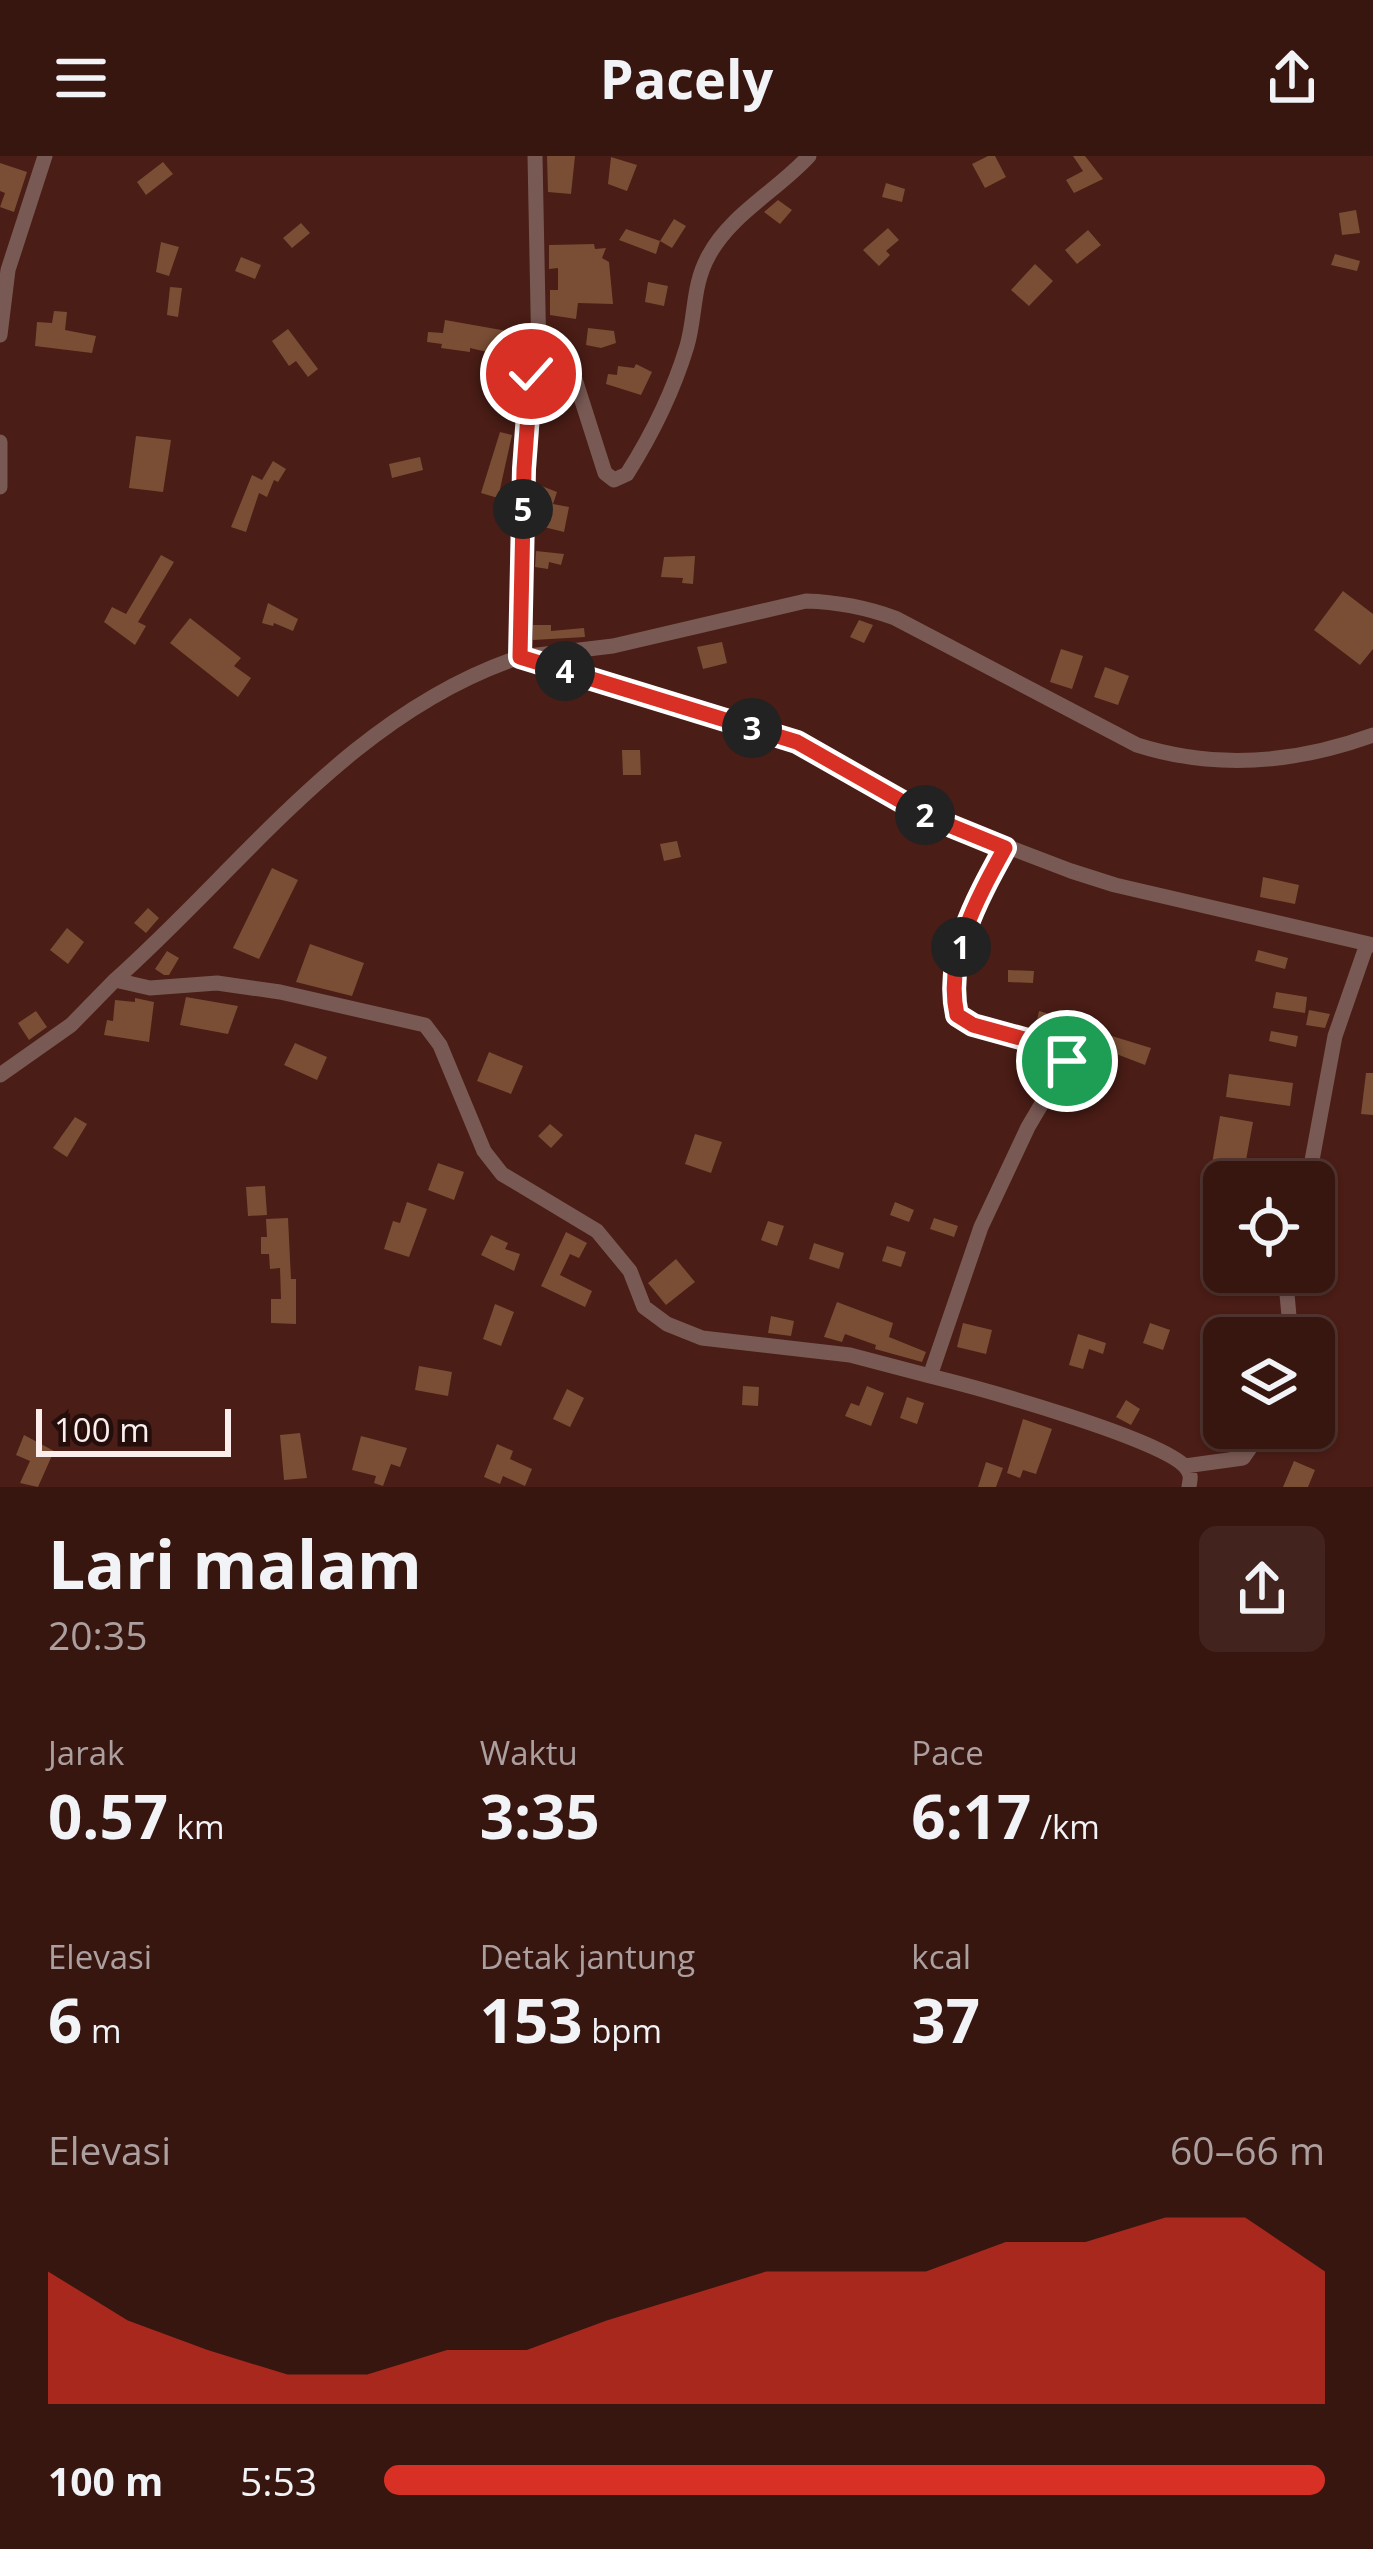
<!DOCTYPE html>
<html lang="id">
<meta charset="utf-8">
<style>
body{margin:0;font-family:"Open Sans",sans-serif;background:#43231e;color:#f1f3f6;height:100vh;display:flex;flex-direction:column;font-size:45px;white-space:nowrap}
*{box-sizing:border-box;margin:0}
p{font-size:39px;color:#ab9f9f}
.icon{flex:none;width:66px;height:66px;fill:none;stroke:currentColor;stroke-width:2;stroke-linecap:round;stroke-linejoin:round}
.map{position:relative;height:1331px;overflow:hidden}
.side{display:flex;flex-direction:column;background:#381610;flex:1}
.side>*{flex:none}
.fabs{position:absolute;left:1203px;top:1005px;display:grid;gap:24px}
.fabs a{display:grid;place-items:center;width:132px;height:132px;border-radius:18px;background:#381610;box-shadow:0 3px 9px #0004,0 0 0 3px #523530;font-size:60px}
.scale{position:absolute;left:36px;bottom:30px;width:195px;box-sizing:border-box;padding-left:12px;border:6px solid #fbeeec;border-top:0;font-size:33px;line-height:42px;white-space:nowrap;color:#fbeeec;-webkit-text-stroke:9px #230e0b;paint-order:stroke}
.pin{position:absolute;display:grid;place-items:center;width:102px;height:102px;color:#fff;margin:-51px;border:6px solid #fff;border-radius:50%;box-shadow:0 3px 12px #0007}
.km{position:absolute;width:60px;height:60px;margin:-30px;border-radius:50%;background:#222;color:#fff;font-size:33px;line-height:60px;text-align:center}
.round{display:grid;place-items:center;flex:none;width:126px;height:126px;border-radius:18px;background:#43231e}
.headline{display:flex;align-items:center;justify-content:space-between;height:204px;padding:0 48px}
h1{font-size:66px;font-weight:700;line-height:90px}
.stats{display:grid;grid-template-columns:repeat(3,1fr);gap:18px;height:204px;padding:12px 48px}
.stats div{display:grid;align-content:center}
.stats b{font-size:60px;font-weight:700}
.stats small{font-size:33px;font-weight:400}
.stats p{font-size:33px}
.chart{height:336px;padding:24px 48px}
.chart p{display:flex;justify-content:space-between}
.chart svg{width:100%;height:216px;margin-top:12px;fill:#d93025;opacity:.7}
ul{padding:0 48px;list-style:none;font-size:39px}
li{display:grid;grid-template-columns:192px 144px 1fr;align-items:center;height:90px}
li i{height:30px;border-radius:15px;background:#d93025}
header{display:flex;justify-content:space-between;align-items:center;height:156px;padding:0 48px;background:#381610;font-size:54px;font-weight:700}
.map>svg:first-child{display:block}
.building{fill:#7a4e34}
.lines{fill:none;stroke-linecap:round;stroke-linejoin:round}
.street{stroke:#795954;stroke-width:15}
.route-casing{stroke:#fff;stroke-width:24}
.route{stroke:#d93025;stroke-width:15}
</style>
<header><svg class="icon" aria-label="menu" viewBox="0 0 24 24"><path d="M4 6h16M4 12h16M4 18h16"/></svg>Pacely<svg class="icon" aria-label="share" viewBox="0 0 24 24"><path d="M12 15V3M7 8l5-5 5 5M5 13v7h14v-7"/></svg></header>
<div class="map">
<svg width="1373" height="1331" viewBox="0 0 1373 1331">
<rect width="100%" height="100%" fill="#4a1d16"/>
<!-- building -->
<path class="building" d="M 547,0 L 575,0 L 571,38 L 548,36 Z
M 988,0 L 995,0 L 1006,21 L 985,32 L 972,8 Z
M 1073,0 L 1085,0 L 1103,23 L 1074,37 L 1066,24 L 1083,15 Z
M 611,1 L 637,9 L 627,35 L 608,28 Z
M 163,6 L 173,18 L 146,39 L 137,26 Z
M 0,7 L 27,16 L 14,56 L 0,51 L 5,37 L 0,35 Z
M 886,27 L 905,33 L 902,46 L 882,41 Z
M 778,44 L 792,54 L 780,68 L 764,56 Z
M 1356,54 L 1360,77 L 1342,79 L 1339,57 Z
M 674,63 L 686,70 L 672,92 L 660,85 Z
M 301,67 L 310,77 L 292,92 L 283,82 Z
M 888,72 L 899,84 L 886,95 L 890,99 L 879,110 L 863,94 Z
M 626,73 L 660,85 L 656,98 L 619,84 Z
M 1088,74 L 1101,89 L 1077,108 L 1065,94 Z
M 161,86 L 179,91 L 169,120 L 156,116 Z
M 594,88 L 595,93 L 606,92 L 602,102 L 609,106 L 613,148 L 578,147 L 576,163 L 550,159 L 550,134 L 558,134 L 558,112 L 549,113 L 549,89 Z
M 1335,98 L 1360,105 L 1357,115 L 1331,109 Z
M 241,101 L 261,109 L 255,123 L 235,115 Z
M 1035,108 L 1053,125 L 1029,150 L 1011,134 Z
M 648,126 L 668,130 L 664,150 L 645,146 Z
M 170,131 L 182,132 L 178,161 L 167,159 Z
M 54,155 L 67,156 L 65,174 L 96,180 L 92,197 L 35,190 L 37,166 L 52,167 Z
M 445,164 L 507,175 L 504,200 L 470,192 L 470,196 L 441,192 L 442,188 L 427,186 L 428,176 L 443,177 Z
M 588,172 L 614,175 L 616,187 L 601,192 L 586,189 Z
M 288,173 L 318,213 L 308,221 L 296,205 L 289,210 L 272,185 Z
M 636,208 L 652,216 L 641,239 L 606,228 L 608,218 L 617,219 L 618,210 L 634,212 Z
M 500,276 L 512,279 L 498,342 L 481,337 Z
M 136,280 L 171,284 L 163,336 L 129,332 Z
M 420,301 L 423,314 L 392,322 L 389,308 Z
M 273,305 L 286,313 L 278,326 L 274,324 L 267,341 L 259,337 L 246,376 L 231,371 L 252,319 L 262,324 Z
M 539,329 L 557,336 L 553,348 L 569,351 L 564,376 L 536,369 Z
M 536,395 L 564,398 L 561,409 L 549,406 L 548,413 L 535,411 Z
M 161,399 L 174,406 L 138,466 L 146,470 L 135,489 L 104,466 L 112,451 L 126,458 Z
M 695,400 L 693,428 L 682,427 L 683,422 L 661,421 L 664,401 Z
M 1343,435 L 1373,458 L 1373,493 L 1360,509 L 1314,474 Z
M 268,447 L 298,463 L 293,475 L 274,467 L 273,470 L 262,467 Z
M 190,462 L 241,502 L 234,510 L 251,522 L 238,541 L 170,487 Z
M 859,464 L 873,469 L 864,487 L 850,481 Z
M 533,469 L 551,469 L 551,475 L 584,472 L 585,481 L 533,484 Z
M 722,486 L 727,507 L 703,513 L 697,491 Z
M 1061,493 L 1083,500 L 1072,533 L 1050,526 Z
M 1105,511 L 1129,520 L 1118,549 L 1094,541 Z
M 622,594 L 640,594 L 641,619 L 623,619 Z
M 677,685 L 681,701 L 664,705 L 660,688 Z
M 272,712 L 298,724 L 259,803 L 233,792 Z
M 1263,721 L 1299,729 L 1295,748 L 1260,741 Z
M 148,752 L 159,762 L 146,777 L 134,767 Z
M 67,772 L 84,786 L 68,808 L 50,794 Z
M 310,788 L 364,807 L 352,840 L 296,826 Z
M 1258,794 L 1288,802 L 1285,813 L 1255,805 Z
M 167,795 L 179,802 L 169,819 L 164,819 L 155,813 Z
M 1008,814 L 1034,815 L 1033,827 L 1008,826 Z
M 1276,836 L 1307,841 L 1305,857 L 1273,852 Z
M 186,841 L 238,850 L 228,878 L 180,869 Z
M 135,842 L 154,846 L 149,886 L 104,879 L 107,864 L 113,865 L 115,844 L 135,846 Z
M 1309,854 L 1330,858 L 1325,872 L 1306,869 Z
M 36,855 L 47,871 L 29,884 L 18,867 Z
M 1039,855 L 1070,864 L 1066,878 L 1036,869 Z
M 1089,873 L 1151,892 L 1145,909 L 1085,886 Z
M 1271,875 L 1298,880 L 1296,891 L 1269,885 Z
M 295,887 L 327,901 L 317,924 L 284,909 Z
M 489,896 L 523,910 L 511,938 L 477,925 Z
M 1366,917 L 1373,917 L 1373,959 L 1361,958 Z
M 1229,918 L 1293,927 L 1290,950 L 1226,941 Z
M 1220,960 L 1253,966 L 1242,1026 L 1210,1020 Z
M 75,961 L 87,968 L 67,1001 L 53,992 Z
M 550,968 L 563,979 L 551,992 L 538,980 Z
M 695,978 L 722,986 L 711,1017 L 685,1008 Z
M 438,1007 L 464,1016 L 454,1044 L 428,1034 Z
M 265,1030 L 267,1059 L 248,1060 L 246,1031 Z
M 407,1046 L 427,1053 L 409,1101 L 384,1093 L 393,1065 L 400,1067 Z
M 895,1046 L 914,1054 L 909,1066 L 890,1059 Z
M 288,1062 L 291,1123 L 296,1123 L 296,1168 L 271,1167 L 271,1143 L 281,1143 L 280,1112 L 270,1113 L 269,1098 L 261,1098 L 261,1081 L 267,1081 L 266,1063 Z
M 934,1062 L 958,1070 L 954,1081 L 930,1073 Z
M 768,1065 L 784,1070 L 777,1090 L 761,1084 Z
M 566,1076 L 587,1087 L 579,1102 L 570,1098 L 560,1119 L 592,1135 L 585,1151 L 541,1130 Z
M 491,1079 L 508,1087 L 505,1093 L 520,1098 L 514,1115 L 481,1099 Z
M 814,1087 L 844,1097 L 839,1113 L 809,1103 Z
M 887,1090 L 906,1096 L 901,1111 L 882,1105 Z
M 676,1103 L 695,1126 L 666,1149 L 648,1127 Z
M 837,1146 L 893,1167 L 889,1181 L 926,1196 L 922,1206 L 875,1193 L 876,1189 L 845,1178 L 842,1186 L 824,1181 Z
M 495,1148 L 514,1156 L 501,1190 L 483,1183 Z
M 771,1160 L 794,1165 L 791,1180 L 768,1177 Z
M 963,1167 L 992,1174 L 986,1198 L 957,1191 Z
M 1150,1167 L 1170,1174 L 1163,1194 L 1143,1187 Z
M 1078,1178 L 1106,1187 L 1103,1198 L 1089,1193 L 1083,1213 L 1069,1209 Z
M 419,1210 L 452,1216 L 448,1240 L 415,1234 Z
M 743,1230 L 759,1231 L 758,1250 L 742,1249 Z
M 867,1230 L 884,1237 L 871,1270 L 845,1260 L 851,1247 L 859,1250 Z
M 567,1233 L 584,1242 L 570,1271 L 553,1263 Z
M 907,1241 L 924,1247 L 917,1268 L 900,1262 Z
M 1126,1244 L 1140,1253 L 1131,1269 L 1116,1261 Z
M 1023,1263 L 1052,1273 L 1036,1318 L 1023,1314 L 1020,1322 L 1007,1317 Z
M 300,1277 L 307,1322 L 284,1324 L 280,1279 Z
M 24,1279 L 54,1295 L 38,1331 L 20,1327 L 30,1305 L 16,1299 Z
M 361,1280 L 407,1292 L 400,1311 L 391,1308 L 383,1330 L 374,1327 L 376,1320 L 352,1314 Z
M 497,1288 L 513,1295 L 510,1303 L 532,1313 L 525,1330 L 503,1320 L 500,1328 L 484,1321 Z
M 1294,1305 L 1315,1314 L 1308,1331 L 1283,1331 Z
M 986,1306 L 1003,1312 L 996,1331 L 978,1331 Z"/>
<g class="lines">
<!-- street -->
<path class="street" d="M 535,0 L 539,204
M 809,0 C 778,34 731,58 709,99 C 692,129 696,159 687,190 C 674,233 651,280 627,318 L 614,324 L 605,317 L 574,220 L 548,203 L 534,209 L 527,249 L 520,501 C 351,557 243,710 115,824 L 150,832 L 217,827 L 280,836 L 425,869 L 440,889 L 484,995 L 502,1018 L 597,1075 L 630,1115 L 644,1151 L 667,1168 L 702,1182 L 850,1199 L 930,1220 L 981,1071 L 1028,971 L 1067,905 L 1064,894 L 973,869 L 957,859 C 945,800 977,741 1005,692
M 0,179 L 8,114 L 45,0
M 0,286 L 0,331
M 529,500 L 613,490 L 806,445 C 839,446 865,451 895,462 L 1137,589 C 1216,614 1296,607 1373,579
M 520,501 L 797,585 L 929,661 L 1071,715 L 1115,729 L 1373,789
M 0,919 L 71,869 L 115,824
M 1308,1026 L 1335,880 L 1367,788
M 1290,1116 L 1287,1138 L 1291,1182
M 930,1220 C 971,1230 1169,1284 1187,1313 C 1192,1320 1190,1323 1189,1331
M 1185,1310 L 1243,1302 L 1264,1272"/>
</g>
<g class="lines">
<defs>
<path id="route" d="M 531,218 L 524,313 L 520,501 L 797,586 L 929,661 L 1005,692 C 978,741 944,801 957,859 L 973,869 L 1064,894 L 1067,905"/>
</defs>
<!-- route casing -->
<use href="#route" class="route-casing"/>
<!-- route -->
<use href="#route" class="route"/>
</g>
</svg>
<div class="fabs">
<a><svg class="icon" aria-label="locate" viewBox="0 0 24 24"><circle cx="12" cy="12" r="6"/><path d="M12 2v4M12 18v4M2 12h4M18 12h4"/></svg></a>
<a><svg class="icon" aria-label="layers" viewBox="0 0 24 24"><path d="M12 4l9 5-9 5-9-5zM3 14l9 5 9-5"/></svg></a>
</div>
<div class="scale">100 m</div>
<div class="pin" style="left:1067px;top:905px;background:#1e9e55"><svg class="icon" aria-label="arrive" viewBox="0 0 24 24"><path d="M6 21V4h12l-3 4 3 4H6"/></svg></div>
<div class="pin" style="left:531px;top:218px;background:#d93025"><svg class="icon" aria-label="check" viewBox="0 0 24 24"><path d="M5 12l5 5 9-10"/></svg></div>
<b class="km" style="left:961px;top:791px">1</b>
<b class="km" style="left:925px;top:659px">2</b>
<b class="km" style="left:752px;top:572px">3</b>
<b class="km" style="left:565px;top:515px">4</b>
<b class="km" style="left:523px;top:353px">5</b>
</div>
<section class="side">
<div class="headline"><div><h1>Lari malam</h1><p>20:35</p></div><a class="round"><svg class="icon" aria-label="share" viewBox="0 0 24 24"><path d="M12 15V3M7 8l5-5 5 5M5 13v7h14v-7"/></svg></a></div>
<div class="stats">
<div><p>Jarak</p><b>0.57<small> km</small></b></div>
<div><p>Waktu</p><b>3:35</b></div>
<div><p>Pace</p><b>6:17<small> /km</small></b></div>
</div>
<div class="stats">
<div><p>Elevasi</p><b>6<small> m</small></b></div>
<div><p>Detak jantung</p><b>153<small> bpm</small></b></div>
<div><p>kcal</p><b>37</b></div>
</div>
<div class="chart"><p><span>Elevasi</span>60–66 m</p>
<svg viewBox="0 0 160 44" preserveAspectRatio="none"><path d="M0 44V17L10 27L20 33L30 38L40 38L50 33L60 33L70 27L80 22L90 17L100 17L110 17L120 11L130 11L140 6L150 6L160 17V44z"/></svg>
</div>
<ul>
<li><b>100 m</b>5:53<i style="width:100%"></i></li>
</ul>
</section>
